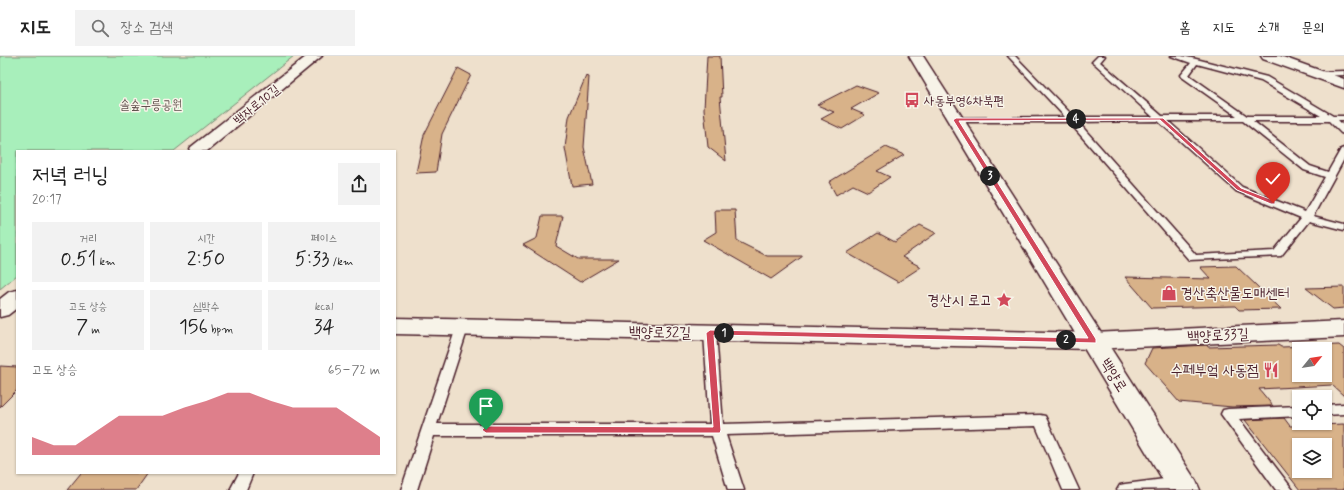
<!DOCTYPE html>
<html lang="ko">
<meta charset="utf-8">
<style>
body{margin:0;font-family:Mynerve,"Poor Story",sans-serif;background:#f2f2f2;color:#222;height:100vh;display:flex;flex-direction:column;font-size:15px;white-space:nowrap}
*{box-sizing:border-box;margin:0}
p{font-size:13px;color:#767676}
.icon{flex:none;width:22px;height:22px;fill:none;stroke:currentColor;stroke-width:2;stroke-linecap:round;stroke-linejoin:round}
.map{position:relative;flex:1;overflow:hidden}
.sheet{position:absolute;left:16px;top:94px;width:380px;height:324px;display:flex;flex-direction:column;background:#fff;border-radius:0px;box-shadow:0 1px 3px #0004}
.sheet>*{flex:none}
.needle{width:26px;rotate:60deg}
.controls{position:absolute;left:1292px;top:286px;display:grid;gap:8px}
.controls a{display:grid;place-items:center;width:40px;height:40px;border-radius:0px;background:#fff;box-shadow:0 1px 3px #0004;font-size:20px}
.pin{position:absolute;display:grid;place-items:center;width:34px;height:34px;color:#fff;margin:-41px -17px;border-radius:50% 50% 50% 0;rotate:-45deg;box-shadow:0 0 4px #0007}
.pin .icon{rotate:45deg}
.km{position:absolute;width:20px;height:20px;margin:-10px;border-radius:50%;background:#222;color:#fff;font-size:11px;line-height:20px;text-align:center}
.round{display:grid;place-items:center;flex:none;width:42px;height:42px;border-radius:0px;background:#f2f2f2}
.overview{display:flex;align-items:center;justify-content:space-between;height:68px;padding:0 16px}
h1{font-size:22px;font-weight:600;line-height:30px}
.stats{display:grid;grid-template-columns:repeat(3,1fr);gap:6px;height:68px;padding:4px 16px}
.stats div{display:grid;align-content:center;border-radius:0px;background:#f2f2f2;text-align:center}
.stats b{font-size:20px;font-weight:600}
.stats small{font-size:11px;font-weight:400}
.stats p{font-size:11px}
.chart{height:112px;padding:8px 16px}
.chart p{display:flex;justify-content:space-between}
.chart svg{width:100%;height:72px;margin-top:4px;fill:#d1495b;opacity:.7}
header{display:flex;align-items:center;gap:24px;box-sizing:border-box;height:56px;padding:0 20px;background:#fff;border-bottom:1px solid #e0e0e0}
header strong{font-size:19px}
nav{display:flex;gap:22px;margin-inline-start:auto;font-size:14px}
.search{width:280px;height:36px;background:#f2f2f2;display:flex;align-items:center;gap:10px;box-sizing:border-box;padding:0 14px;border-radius:0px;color:#767676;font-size:15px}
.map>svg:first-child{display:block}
.green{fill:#a8efbb;stroke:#798773}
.building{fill:#d8b289;stroke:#4a1f2b;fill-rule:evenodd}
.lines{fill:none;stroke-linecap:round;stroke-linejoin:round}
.service-casing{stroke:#4a1f2b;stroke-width:3}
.minor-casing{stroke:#4a1f2b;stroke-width:3}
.tertiary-casing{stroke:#4a1f2b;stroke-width:3}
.service{fill:#f7f3e8;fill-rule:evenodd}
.minor{fill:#f7f3e8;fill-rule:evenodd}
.tertiary{fill:#f7f3e8;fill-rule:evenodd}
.route{fill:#d1495b;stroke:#fff}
.labels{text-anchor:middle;stroke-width:3;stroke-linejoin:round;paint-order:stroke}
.far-poi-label{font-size:13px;fill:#4a1f2b;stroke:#f7f3e8;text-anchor:start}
.far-park-label{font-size:13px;fill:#62534f;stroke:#f7f3e8}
.far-street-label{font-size:13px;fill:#4a1f2b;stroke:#f7f3e8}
.poi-label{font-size:15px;fill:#4a1f2b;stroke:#f7f3e8;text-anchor:end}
.street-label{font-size:15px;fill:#4a1f2b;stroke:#f7f3e8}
</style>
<header>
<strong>지도</strong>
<div class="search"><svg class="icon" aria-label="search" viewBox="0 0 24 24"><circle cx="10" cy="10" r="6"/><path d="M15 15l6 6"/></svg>장소 검색</div>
<nav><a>홈</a><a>지도</a><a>소개</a><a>문의</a></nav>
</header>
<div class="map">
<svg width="1344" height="434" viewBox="0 0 1344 434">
<rect width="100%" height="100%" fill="#eee0cc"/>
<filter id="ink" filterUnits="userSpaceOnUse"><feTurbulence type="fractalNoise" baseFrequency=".025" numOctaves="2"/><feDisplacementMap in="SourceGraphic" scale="8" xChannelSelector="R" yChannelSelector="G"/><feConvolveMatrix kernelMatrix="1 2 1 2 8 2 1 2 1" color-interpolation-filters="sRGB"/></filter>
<g filter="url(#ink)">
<!-- green -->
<path class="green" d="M 0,0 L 294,0 L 174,95 L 17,95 L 17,219 L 0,233 Z"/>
<!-- building -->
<path class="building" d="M 707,0 L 720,0 L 722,41 L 720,41 L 726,105 L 708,91 L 704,53 Z
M 458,12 L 471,19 L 442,78 L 436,116 L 416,117 L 424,79 Z
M 586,20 L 589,21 L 584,91 L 592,128 L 572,130 L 565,92 L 569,61 Z
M 856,29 L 879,37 L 851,53 L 865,59 L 842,73 L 821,63 L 834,56 L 817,49 Z
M 886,91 L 904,99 L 877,115 L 890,121 L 868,136 L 853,129 L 836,139 L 829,126 Z
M 715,154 L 735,154 L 737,185 L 767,200 L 803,200 L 771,223 L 703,184 L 716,176 Z
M 542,160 L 563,160 L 556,190 L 578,203 L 619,203 L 580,226 L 523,189 L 537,182 Z
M 920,169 L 936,177 L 902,201 L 921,211 L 898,226 L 847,197 L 878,177 L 895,186 Z
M 1236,210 L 1281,253 L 1239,254 L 1235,250 L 1152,252 L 1125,221 L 1211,223 L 1200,211 Z
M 1344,231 L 1344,252 L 1333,253 L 1306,232 Z
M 1207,289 L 1208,291 L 1278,289 L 1281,291 L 1339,289 L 1344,293 L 1344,340 L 1332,329 L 1259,333 L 1273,350 L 1232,351 L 1179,346 L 1145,307 L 1152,292 ZM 1299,293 L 1325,293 L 1325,319 L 1299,319 Z
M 0,310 L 17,311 L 17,334 L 0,351 Z
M 1284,362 L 1290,370 L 1344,368 L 1344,434 L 1300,434 L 1245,364 ZM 1299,389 L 1325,389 L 1325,415 L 1299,415 Z
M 81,417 L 148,417 L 136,434 L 67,434 Z"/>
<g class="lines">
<defs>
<path id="service" d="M 1008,0 L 1015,0 L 1074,61 L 1153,61 L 1094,7 L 1092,6 L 1098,0 L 1105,0 L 1100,6 L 1162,60 L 1237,60 L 1182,21 L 1181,19 L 1191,7 L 1171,0 L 1182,0 L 1196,3 L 1267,21 L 1333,60 L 1344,60 L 1344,64 L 1338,64 L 1344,70 L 1344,78 L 1341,77 L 1329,65 L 1253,65 L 1310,110 L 1328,116 L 1341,93 L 1344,92 L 1344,103 L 1313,160 L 1344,168 L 1344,174 L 1309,165 L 1281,200 L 1189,204 L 1069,66 L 953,66 L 953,62 L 956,62 L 1065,61 ZM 1197,8 L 1261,25 L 1321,60 L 1247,60 L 1189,19 ZM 1158,65 L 1236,135 L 1301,162 L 1274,195 L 1196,199 L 1078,66 ZM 1168,65 L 1243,65 L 1304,114 L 1325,121 L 1305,156 L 1242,131 Z
M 1344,15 L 1344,19 L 1315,20 L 1311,18 L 1315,16 Z
M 462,268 L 466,269 L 468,272 L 437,368 L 710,368 L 704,277 L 706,274 L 710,273 L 714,274 L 716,277 L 723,368 L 1040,359 L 1045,360 L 1047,364 L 1079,434 L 1063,434 L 1036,370 L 726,379 L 744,434 L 728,434 L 712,380 L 434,380 L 417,434 L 401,434 L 456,272 L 458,269 Z
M 1344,348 L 1344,358 L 1325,359 L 1325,349 Z
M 1299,350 L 1299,360 L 1239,363 L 1293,434 L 1276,434 L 1221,358 L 1223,354 L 1228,353 Z
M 239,417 L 253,417 L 246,434 L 230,434 Z
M 1180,421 L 1185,423 L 1187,427 L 1185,431 L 1180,433 L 1117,434 L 1120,429 L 1125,428 Z"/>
<path id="minor" d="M 307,0 L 322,0 L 207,95 L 189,95 L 191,91 Z
M 1261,0 L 1280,0 L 1344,23 L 1344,32 L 1263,3 Z
M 17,234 L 17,252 L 8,259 L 0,261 L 0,243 L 9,236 Z
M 395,262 L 1093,277 L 1344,265 L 1344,281 L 1093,293 L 395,278 Z"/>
<path id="tertiary" d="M 909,0 L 923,0 L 1196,425 L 1200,434 L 1169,434 Z"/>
</defs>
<!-- service casing -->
<use href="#service" class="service-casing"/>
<!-- minor casing -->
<use href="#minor" class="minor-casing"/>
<!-- tertiary casing -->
<use href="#tertiary" class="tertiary-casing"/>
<!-- service -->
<use href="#service" class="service"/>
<!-- minor -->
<use href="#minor" class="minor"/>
<!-- tertiary -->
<use href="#tertiary" class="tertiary"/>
</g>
</g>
<!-- route -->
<path class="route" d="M 1163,62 L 1241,132 L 1275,145 L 1275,148 L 1271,148 L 1237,134 L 1160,64 L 959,65 L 1096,283 L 1096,287 L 714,279 L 721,374 L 720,377 L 486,377 L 482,374 L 486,370 L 713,371 L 706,277 L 710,274 L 1088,282 L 953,64 L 956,62 Z"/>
<!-- icons -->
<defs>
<symbol id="bus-bare" viewBox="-9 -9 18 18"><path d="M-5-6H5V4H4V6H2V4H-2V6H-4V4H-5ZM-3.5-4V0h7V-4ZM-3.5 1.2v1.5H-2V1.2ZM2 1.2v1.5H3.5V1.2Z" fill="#d1495b" stroke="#f7f3e8" stroke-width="2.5" paint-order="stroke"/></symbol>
<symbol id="shop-bare" viewBox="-9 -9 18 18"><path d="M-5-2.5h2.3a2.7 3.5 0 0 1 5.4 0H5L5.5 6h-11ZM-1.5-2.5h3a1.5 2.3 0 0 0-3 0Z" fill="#d1495b" stroke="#f7f3e8" stroke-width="2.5" paint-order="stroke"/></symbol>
<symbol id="sight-bare" viewBox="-9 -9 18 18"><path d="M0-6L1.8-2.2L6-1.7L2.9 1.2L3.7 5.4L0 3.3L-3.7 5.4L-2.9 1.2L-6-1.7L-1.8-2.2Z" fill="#d1495b" stroke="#f7f3e8" stroke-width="2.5" paint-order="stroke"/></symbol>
<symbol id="restaurant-bare" viewBox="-9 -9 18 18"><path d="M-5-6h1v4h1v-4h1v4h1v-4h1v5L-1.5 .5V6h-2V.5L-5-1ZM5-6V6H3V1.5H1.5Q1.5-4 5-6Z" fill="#d1495b" stroke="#f7f3e8" stroke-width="2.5" paint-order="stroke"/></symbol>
</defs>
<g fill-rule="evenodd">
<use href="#bus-bare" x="901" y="33" width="22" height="22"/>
<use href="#shop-bare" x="1158" y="226" width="22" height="22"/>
<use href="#sight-bare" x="993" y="233" width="22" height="22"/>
<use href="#restaurant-bare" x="1260" y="303" width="22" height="22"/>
</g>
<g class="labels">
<!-- far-poi labels -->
<g class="far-poi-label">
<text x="924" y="49">사동부영6차북편</text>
</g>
<!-- far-park labels -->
<g class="far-park-label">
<text x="151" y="53">솔숲구릉공원</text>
</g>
<!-- far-street labels -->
<g class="far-street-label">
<text transform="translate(256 48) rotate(-39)" y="5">백자로10길</text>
</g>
<!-- poi labels -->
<g class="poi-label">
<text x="1181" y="242" text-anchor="start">경산축산물도매센터</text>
<text x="992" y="249">경산시 로고</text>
<text x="1259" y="319">수페부엌 사동점</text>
</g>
<!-- street labels -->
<g class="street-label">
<text transform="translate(660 276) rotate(1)" y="5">백양로32길</text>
<text transform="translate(1218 279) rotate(-3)" y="5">백양로33길</text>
<text transform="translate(1114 319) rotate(58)" y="5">백양로</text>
</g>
</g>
</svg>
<div class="controls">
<a><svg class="needle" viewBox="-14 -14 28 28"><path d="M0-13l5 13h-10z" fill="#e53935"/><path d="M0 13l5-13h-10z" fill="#767676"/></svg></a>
<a><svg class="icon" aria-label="locate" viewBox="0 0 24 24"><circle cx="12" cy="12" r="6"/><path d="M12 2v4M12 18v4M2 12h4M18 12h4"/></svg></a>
<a><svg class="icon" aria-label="layers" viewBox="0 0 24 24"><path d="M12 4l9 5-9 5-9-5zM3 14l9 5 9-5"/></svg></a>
</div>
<div class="pin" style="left:486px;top:374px;background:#1e9e55"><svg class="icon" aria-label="arrive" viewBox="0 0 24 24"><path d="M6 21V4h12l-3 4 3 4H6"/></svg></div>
<div class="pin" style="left:1273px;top:147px;background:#d93025"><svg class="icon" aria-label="check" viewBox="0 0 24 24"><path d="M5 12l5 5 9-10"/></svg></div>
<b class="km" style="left:724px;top:277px">1</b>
<b class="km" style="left:1066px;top:284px">2</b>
<b class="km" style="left:990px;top:120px">3</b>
<b class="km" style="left:1076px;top:63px">4</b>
<section class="sheet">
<div class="overview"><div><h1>저녁 러닝</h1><p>20:17</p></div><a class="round"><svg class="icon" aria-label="share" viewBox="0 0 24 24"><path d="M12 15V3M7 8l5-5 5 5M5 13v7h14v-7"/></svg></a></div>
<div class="stats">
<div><p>거리</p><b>0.51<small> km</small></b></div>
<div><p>시간</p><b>2:50</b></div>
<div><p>페이스</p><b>5:33<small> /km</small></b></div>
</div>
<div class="stats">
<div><p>고도 상승</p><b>7<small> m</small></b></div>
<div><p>심박수</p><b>156<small> bpm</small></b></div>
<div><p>kcal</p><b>34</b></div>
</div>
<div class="chart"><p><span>고도 상승</span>65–72 m</p>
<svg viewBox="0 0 160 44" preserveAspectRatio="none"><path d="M0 44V33L10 38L20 38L30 29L40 20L50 20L60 20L70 15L80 11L90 6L100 6L110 11L120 15L130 15L140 15L150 24L160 33V44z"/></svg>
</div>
</section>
</div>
